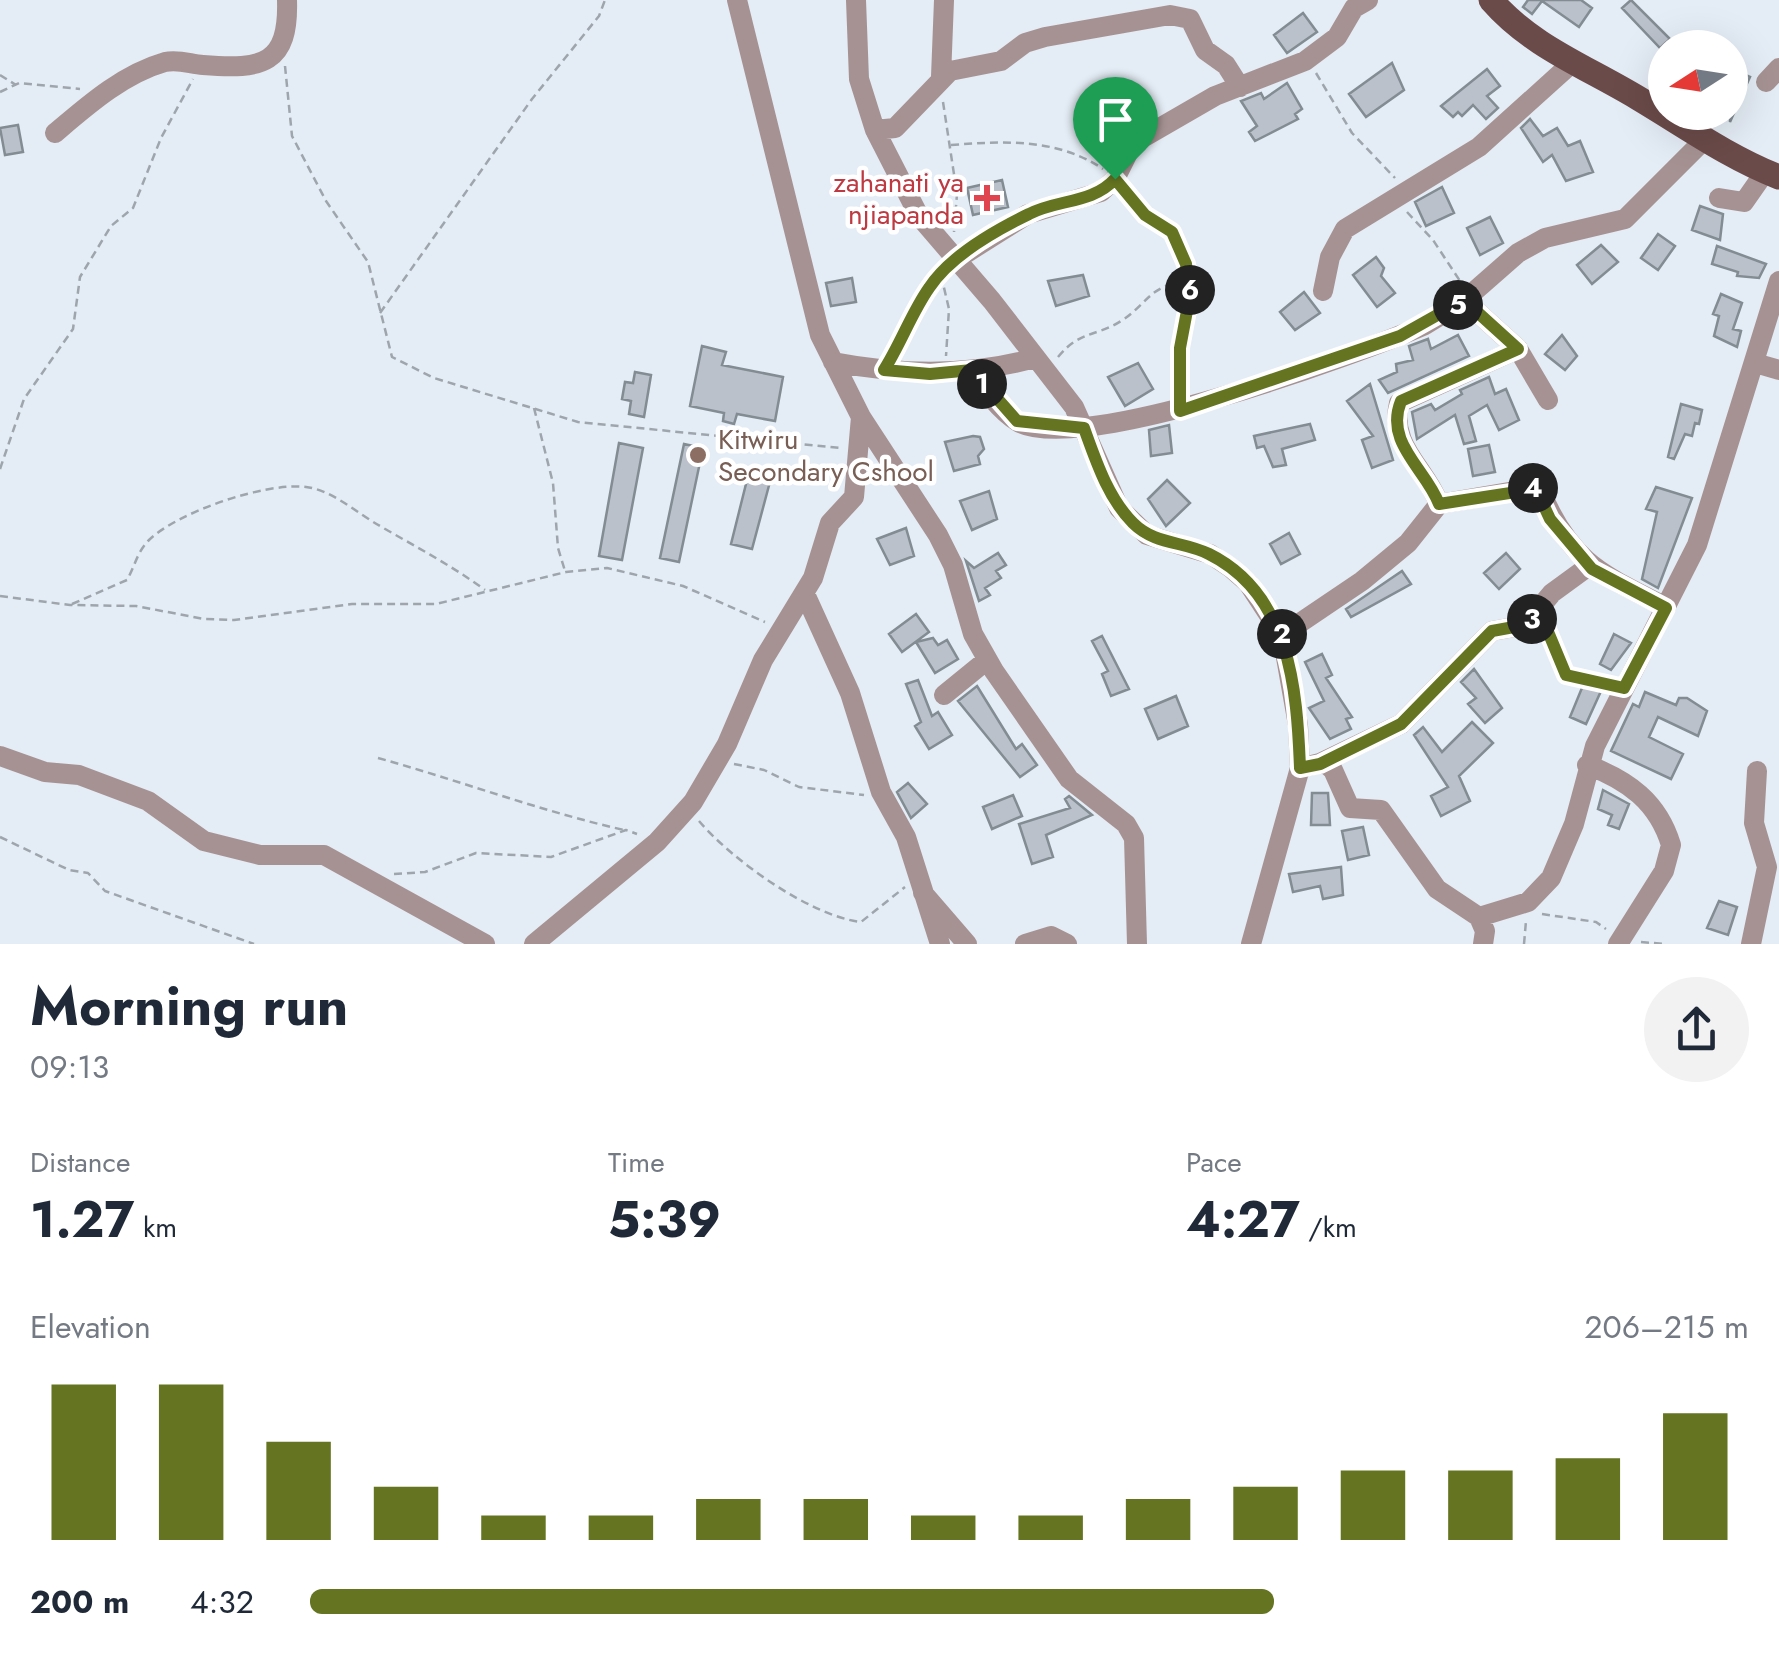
<!DOCTYPE html>
<meta charset="utf-8">
<style>
body{margin:0;font-family:Jost,sans-serif;background:#f2f2f3;color:#1f2937;height:100vh;display:flex;flex-direction:column;font-size:38px;white-space:nowrap}
*{box-sizing:border-box;margin:0}
p{font-size:32px;color:#747a83}
.icon{flex:none;width:55px;height:55px;fill:none;stroke:currentColor;stroke-width:2;stroke-linecap:round;stroke-linejoin:round}
.map{position:relative;height:944px;overflow:hidden}
.panel{display:flex;flex-direction:column;background:#fff;flex:1}
.panel>*{flex:none}
.needle{width:65px;rotate:258deg}
.controls{position:absolute;left:1648px;top:30px;display:grid;gap:20px}
.controls a{display:grid;place-items:center;width:100px;height:100px;border-radius:50%;background:#fff;box-shadow:0 10px 40px #0002;font-size:50px}
.pin{position:absolute;display:grid;place-items:center;width:85px;height:85px;color:#fff;margin:-102px -42px;border-radius:50% 50% 50% 0;rotate:-45deg;box-shadow:0 0 10px #0007}
.pin .icon{rotate:45deg}
.km{position:absolute;width:50px;height:50px;margin:-25px;border-radius:50%;background:#222;color:#fff;font-size:28px;line-height:50px;text-align:center}
.round{display:grid;place-items:center;flex:none;width:105px;height:105px;border-radius:52px;background:#f2f2f3}
.headline{display:flex;align-items:center;justify-content:space-between;height:170px;padding:0 30px}
h1{font-size:55px;font-weight:700;line-height:75px}
.metrics{display:grid;grid-template-columns:repeat(3,1fr);gap:15px;height:170px;padding:10px 30px}
.metrics div{display:grid;align-content:center}
.metrics b{font-size:50px;font-weight:700}
.metrics small{font-size:28px;font-weight:400}
.metrics p{font-size:28px}
.chart{height:280px;padding:20px 30px}
.chart p{display:flex;justify-content:space-between}
.chart svg{width:100%;height:180px;margin-top:10px;stroke:#647420;stroke-width:6}
ul{padding:0 30px;list-style:none;font-size:32px}
li{display:grid;grid-template-columns:160px 120px 1fr;align-items:center;height:75px}
li i{height:25px;border-radius:12px;background:#647420}
.map>svg:first-child{display:block}
.building{fill:#bac1ca;stroke:#838b93;stroke-width:2.5}
.lines{fill:none;stroke-linecap:round;stroke-linejoin:round}
.path{stroke:#9fa5ac;stroke-width:2.5;stroke-dasharray:8 5;stroke-linecap:butt}
.minor{stroke:#a69292;stroke-width:20}
.major{stroke:#6b4b4a;stroke-width:25}
.route-casing{stroke:#fff;stroke-width:20}
.route{stroke:#647420;stroke-width:12}
.health-dot{fill:#e0444e;stroke:#fff;stroke-width:4}
.education-dot{fill:#8d6e63;stroke:#fff;stroke-width:4}
.labels{text-anchor:middle;stroke-width:9;stroke-linejoin:round;paint-order:stroke}
.health-label{font-size:28px;fill:#be3a42;stroke:#fff;text-anchor:end}
.education-label{font-size:28px;fill:#785e54;stroke:#fff;text-anchor:start}
</style>
<div class="map">
<svg width="1779" height="944" viewBox="0 0 1779 944">
<rect width="100%" height="100%" fill="#e4ecf5"/>
<!-- building -->
<path class="building" d="M 1528,0 L 1581,0 L 1592,8 L 1579,27 L 1542,1 L 1532,14 L 1523,7 Z
M 1631,0 L 1670,39 L 1660,48 L 1622,8 Z
M 1303,13 L 1317,32 L 1287,53 L 1274,35 Z
M 1392,63 L 1404,90 L 1366,117 L 1349,94 Z
M 1487,69 L 1500,86 L 1487,96 L 1498,108 L 1486,119 L 1473,105 L 1462,116 L 1458,112 L 1453,117 L 1441,106 Z
M 1734,70 L 1750,77 L 1730,122 L 1730,79 Z
M 1287,83 L 1302,109 L 1295,114 L 1298,119 L 1255,141 L 1249,132 L 1257,126 L 1241,101 L 1261,93 L 1264,99 Z
M 1530,119 L 1543,136 L 1557,128 L 1568,146 L 1580,141 L 1593,172 L 1566,181 L 1552,155 L 1543,162 L 1521,128 Z
M 18,125 L 23,152 L 5,155 L 0,128 Z
M 1002,180 L 1008,207 L 973,215 L 967,188 Z
M 1442,187 L 1454,213 L 1426,226 L 1415,202 Z
M 1700,206 L 1723,214 L 1720,240 L 1692,230 Z
M 1490,217 L 1503,243 L 1480,255 L 1467,228 Z
M 1658,234 L 1675,246 L 1658,270 L 1641,258 Z
M 1601,245 L 1618,262 L 1592,284 L 1577,265 Z
M 1717,246 L 1766,264 L 1759,278 L 1737,276 L 1738,272 L 1712,264 Z
M 1376,257 L 1384,268 L 1381,276 L 1395,293 L 1377,307 L 1353,275 Z
M 1083,275 L 1089,296 L 1056,306 L 1048,281 Z
M 852,278 L 856,302 L 831,306 L 826,283 Z
M 1304,292 L 1320,313 L 1295,330 L 1280,312 Z
M 1721,294 L 1742,303 L 1733,329 L 1741,331 L 1737,347 L 1714,336 L 1719,316 L 1713,314 Z
M 1458,335 L 1469,356 L 1388,393 L 1379,380 L 1397,372 L 1396,364 L 1413,360 L 1409,346 L 1428,339 L 1431,349 Z
M 1562,335 L 1577,356 L 1565,370 L 1545,354 Z
M 702,346 L 726,352 L 722,365 L 783,377 L 775,421 L 737,414 L 734,424 L 723,421 L 724,413 L 690,406 Z
M 1138,363 L 1153,389 L 1125,406 L 1108,377 Z
M 635,372 L 651,375 L 644,417 L 629,414 L 631,401 L 622,399 L 625,382 L 633,383 Z
M 1489,377 L 1495,394 L 1506,389 L 1519,420 L 1499,430 L 1487,405 L 1469,416 L 1476,441 L 1464,444 L 1455,415 L 1417,439 L 1412,412 L 1431,404 L 1435,410 L 1462,394 L 1460,390 Z
M 1370,384 L 1393,460 L 1372,468 L 1362,440 L 1373,436 L 1347,401 Z
M 1681,404 L 1702,410 L 1699,424 L 1695,423 L 1692,436 L 1685,434 L 1674,459 L 1668,457 Z
M 1310,424 L 1315,440 L 1282,449 L 1286,465 L 1273,467 L 1264,446 L 1257,448 L 1254,436 Z
M 1169,425 L 1172,453 L 1151,456 L 1149,430 Z
M 973,436 L 980,437 L 984,449 L 978,456 L 980,464 L 954,471 L 945,442 Z
M 619,443 L 643,448 L 622,560 L 599,556 Z
M 684,444 L 703,448 L 679,562 L 660,558 Z
M 1489,445 L 1495,472 L 1473,476 L 1468,449 Z
M 749,472 L 771,478 L 752,549 L 731,544 Z
M 1167,480 L 1190,503 L 1166,526 L 1148,499 Z
M 1656,487 L 1692,498 L 1658,588 L 1642,579 L 1657,512 L 1646,509 Z
M 989,491 L 997,519 L 972,530 L 960,501 Z
M 906,528 L 914,556 L 890,565 L 877,539 Z
M 1289,533 L 1300,554 L 1281,564 L 1270,544 Z
M 998,553 L 1006,565 L 996,571 L 1001,578 L 985,588 L 990,595 L 979,601 L 966,561 L 974,568 Z
M 1506,553 L 1520,569 L 1499,589 L 1484,573 Z
M 1402,571 L 1411,584 L 1351,617 L 1346,609 Z
M 916,614 L 929,632 L 902,652 L 889,634 Z
M 1614,634 L 1631,643 L 1611,670 L 1600,664 Z
M 1102,636 L 1129,689 L 1111,696 L 1102,674 L 1108,671 L 1092,641 Z
M 933,638 L 938,645 L 947,640 L 958,659 L 935,673 L 916,642 Z
M 1322,654 L 1332,675 L 1326,678 L 1352,717 L 1346,719 L 1351,729 L 1330,739 L 1309,708 L 1324,701 L 1305,662 Z
M 1474,669 L 1502,708 L 1485,723 L 1468,704 L 1476,698 L 1461,682 Z
M 918,680 L 932,716 L 938,712 L 952,735 L 929,749 L 915,726 L 921,722 L 906,684 Z
M 1584,683 L 1601,691 L 1586,724 L 1570,717 Z
M 977,686 L 1016,749 L 1022,744 L 1037,765 L 1020,777 L 958,701 Z
M 1645,692 L 1676,705 L 1679,698 L 1687,698 L 1707,711 L 1698,736 L 1658,717 L 1649,737 L 1683,754 L 1671,779 L 1611,751 L 1633,704 L 1639,707 Z
M 1176,696 L 1188,726 L 1158,739 L 1145,709 Z
M 1472,722 L 1493,743 L 1459,776 L 1470,801 L 1441,816 L 1431,796 L 1448,787 L 1414,735 L 1423,727 L 1442,752 Z
M 908,783 L 927,804 L 911,818 L 897,792 Z
M 1603,790 L 1629,804 L 1619,829 L 1608,825 L 1612,815 L 1598,809 Z
M 1312,793 L 1328,793 L 1330,825 L 1311,825 Z
M 1013,795 L 1022,816 L 992,829 L 983,807 Z
M 1069,796 L 1092,815 L 1046,835 L 1053,857 L 1032,864 L 1019,824 L 1070,808 L 1065,799 Z
M 1363,827 L 1369,855 L 1348,860 L 1342,831 Z
M 1341,867 L 1343,895 L 1323,899 L 1320,886 L 1293,892 L 1289,874 Z
M 1719,901 L 1737,907 L 1728,935 L 1707,928 Z"/>
<g class="lines">
<!-- path -->
<path class="path" d="M 285,66 L 292,136 L 326,201 L 368,262 L 392,357 L 434,378 L 578,422 L 840,448
M 1316,73 L 1352,133 L 1395,178
M 0,75 L 16,85
M 0,92 L 19,83 L 80,89
M 943,102 L 957,194 L 954,232
M 951,145 C 1005,141 1057,138 1103,169
M 1125,193 L 1145,215 L 1173,232 L 1186,264 L 1190,295 L 1180,348 L 1181,392
M 1407,212 L 1433,240 L 1460,281
M 941,275 L 949,309 L 946,356
M 380,313 L 532,99 L 599,16 L 605,0
M 896,352 L 923,297 L 945,269
M 1058,357 C 1080,330 1096,337 1121,321 C 1148,304 1149,284 1190,281
M 534,408 L 553,483 L 558,548 L 565,571
M 0,469 L 24,399 L 73,329 L 80,277 L 111,226 L 133,208 L 161,138 L 193,79
M 0,596 L 70,605 L 136,606 L 204,619 L 234,620 L 352,604 L 436,604 L 566,572 L 607,568 L 683,586 L 765,622
M 72,604 L 127,580 C 135,566 137,552 149,540 C 178,512 265,482 306,487 C 332,490 357,513 380,526 C 416,547 451,565 485,590
M 1545,631 L 1566,675 L 1607,683
M 378,758 C 461,781 540,811 624,830
M 734,764 L 764,770 L 799,787 L 864,795
M 699,821 C 732,860 810,916 861,922 L 905,887
M 0,837 L 69,870 L 88,873 L 105,891 L 254,944
M 394,874 L 425,872 L 476,853 L 551,857 L 626,830 L 637,834
M 1542,914 L 1596,922 L 1606,929
M 1641,942 L 1665,944
M 1524,944 L 1526,921"/>
<!-- minor -->
<path class="minor" d="M 737,0 L 820,335 L 861,417 L 938,535 L 953,565 L 973,634 L 994,671 L 1069,779 L 1126,824 L 1134,838 L 1137,944
M 856,0 L 859,79 L 875,130 L 919,216 L 992,301 L 1074,407 L 1119,508 L 1147,535 L 1210,554 L 1231,568 L 1248,583 L 1282,635 L 1298,725 L 1300,768 L 1251,944
M 941,77 L 944,0
M 1766,82 L 1779,68
M 875,130 L 895,128 L 950,71 L 1001,61 L 1025,43 L 1045,37 L 1170,15 L 1190,19 L 1205,50 L 1226,65 L 1240,87
M 55,133 C 88,105 123,74 165,62 C 179,59 190,64 203,65 C 263,70 289,64 287,0
M 1719,198 L 1744,202 L 1765,172
M 957,259 L 1028,214 L 1101,192 L 1115,179 L 1130,149 L 1144,137 L 1215,96 L 1305,61 L 1337,37 L 1354,8 L 1368,0
M 1323,291 L 1330,257 L 1345,229 L 1479,147 L 1572,63
M 1464,300 L 1518,349 L 1548,400
M 833,362 C 901,375 968,377 1035,358
M 1755,363 L 1779,370
M 973,370 C 981,387 1001,412 1018,422 C 1080,456 1356,355 1425,325 L 1461,303 L 1518,253 L 1545,238 L 1625,219 L 1704,140
M 1439,504 C 1426,468 1389,446 1399,403 L 1518,349
M 805,594 L 850,693 L 881,792 L 906,837 L 940,944
M 1282,635 L 1362,581 L 1408,543 L 1439,504 L 1533,488 L 1541,492 C 1571,563 1602,574 1666,607
M 944,695 L 987,660
M 0,756 L 45,772 L 79,775 L 148,801 L 204,841 L 260,855 L 324,855 L 485,944
M 1324,762 L 1333,770 L 1350,808 L 1381,810 L 1437,889 L 1479,917 L 1485,931 L 1483,944
M 1587,765 C 1628,780 1658,802 1671,845 L 1664,871 L 1618,944
M 1300,768 L 1320,763 L 1401,724 L 1492,631 L 1525,625 L 1552,593 L 1589,566
M 923,893 L 967,944
M 1479,917 L 1528,902 L 1551,878 L 1574,824 L 1595,746 L 1697,545 L 1779,281
M 534,944 L 657,842 L 693,802 L 727,744 L 763,660 L 813,578 L 830,523 L 854,497 L 861,417
M 1025,944 L 1051,936 L 1067,944
M 1751,944 L 1767,867 L 1754,823 L 1757,771"/>
<!-- major -->
<path class="major" d="M 1491,0 C 1532,47 1585,66 1638,98 C 1685,126 1728,157 1779,177"/>
</g>
<g class="lines">
<defs>
<path id="route" d="M 1115,179 L 1145,215 L 1172,232 L 1186,264 L 1190,295 L 1180,348 L 1180,411 L 1400,336 L 1464,300 L 1518,349 L 1401,401 C 1384,443 1426,469 1439,504 L 1536,489 L 1550,519 L 1592,569 L 1666,608 L 1624,688 L 1566,675 L 1539,610 L 1525,625 L 1492,631 L 1401,724 L 1320,764 L 1300,768 C 1297,689 1290,594 1209,554 C 1183,541 1155,545 1133,523 C 1108,498 1096,461 1084,428 L 1017,421 L 972,370 L 930,374 L 884,370 C 901,343 912,312 929,288 C 950,256 996,230 1029,214 C 1058,199 1092,204 1115,179 Z"/>
</defs>
<!-- route casing -->
<use href="#route" class="route-casing"/>
<!-- route -->
<use href="#route" class="route"/>
</g>
<!-- markers -->
<path class="health-dot" d="M982 183h10v10h10v10h-10v10h-10v-10h-10v-10h10z"/>
<circle class="education-dot" cx="698" cy="455" r="10"/>
<g class="labels">
<!-- health labels -->
<g class="health-label">
<text x="964" y="192">zahanati ya<tspan x="964" dy="32">njiapanda</tspan></text>
</g>
<!-- education labels -->
<g class="education-label">
<text x="718" y="449">Kitwiru<tspan x="718" dy="32">Secondary Cshool</tspan></text>
</g>
</g>
</svg>
<div class="controls">
<a><svg class="needle" viewBox="-14 -14 28 28"><path d="M0-13l5 13h-10z" fill="#e53935"/><path d="M0 13l5-13h-10z" fill="#747a83"/></svg></a>
</div>
<div class="pin" style="left:1115px;top:179px;background:#1e9e55"><svg class="icon" aria-label="arrive" viewBox="0 0 24 24"><path d="M6 21V4h12l-3 4 3 4H6"/></svg></div>
<b class="km" style="left:982px;top:384px">1</b>
<b class="km" style="left:1282px;top:634px">2</b>
<b class="km" style="left:1532px;top:619px">3</b>
<b class="km" style="left:1533px;top:488px">4</b>
<b class="km" style="left:1458px;top:305px">5</b>
<b class="km" style="left:1190px;top:290px">6</b>
</div>
<section class="panel">
<div class="headline"><div><h1>Morning run</h1><p>09:13</p></div><a class="round"><svg class="icon" aria-label="share" viewBox="0 0 24 24"><path d="M12 15V3M7 8l5-5 5 5M5 13v7h14v-7"/></svg></a></div>
<div class="metrics">
<div><p>Distance</p><b>1.27<small> km</small></b></div>
<div><p>Time</p><b>5:39</b></div>
<div><p>Pace</p><b>4:27<small> /km</small></b></div>
</div>
<div class="chart"><p><span>Elevation</span>206–215 m</p>
<svg viewBox="0 0 160 44" preserveAspectRatio="none"><path d="M5 44V6M15 44V6M25 44V20M35 44V31M45 44V38M55 44V38M65 44V34M75 44V34M85 44V38M95 44V38M105 44V34M115 44V31M125 44V27M135 44V27M145 44V24M155 44V13"/></svg>
</div>
<ul>
<li><b>200 m</b>4:32<i style="width:67%"></i></li>
</ul>
</section>
